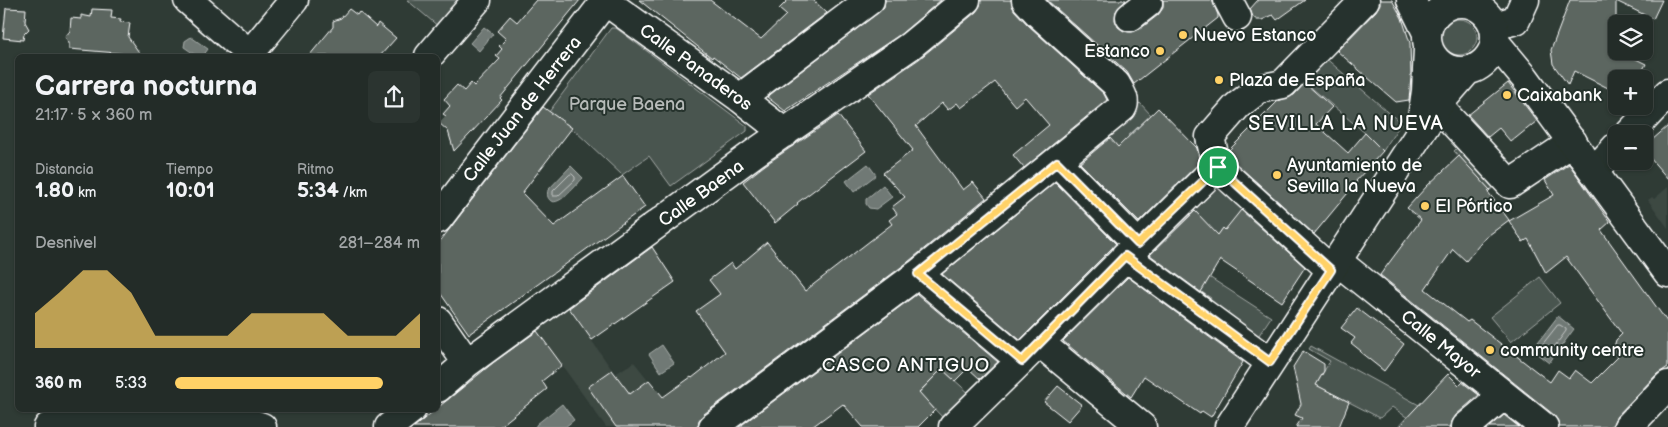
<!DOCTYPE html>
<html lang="es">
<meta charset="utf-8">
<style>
body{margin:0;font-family:"Balsamiq Sans",sans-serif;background:#2b3430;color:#f1f3f6;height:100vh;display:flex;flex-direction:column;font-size:19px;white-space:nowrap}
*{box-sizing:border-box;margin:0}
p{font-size:16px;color:#a3a7a8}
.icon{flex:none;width:28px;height:28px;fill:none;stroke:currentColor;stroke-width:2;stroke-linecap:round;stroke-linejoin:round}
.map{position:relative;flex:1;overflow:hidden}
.drawer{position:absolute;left:15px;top:54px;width:425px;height:358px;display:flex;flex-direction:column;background:#232c28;border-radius:8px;box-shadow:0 1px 4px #0004,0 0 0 1px #404845}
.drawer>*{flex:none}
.fabs{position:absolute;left:1608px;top:15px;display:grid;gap:10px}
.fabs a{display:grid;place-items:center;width:45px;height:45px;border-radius:8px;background:#232c28;box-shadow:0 1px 4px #0004,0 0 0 1px #404845;font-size:25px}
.pin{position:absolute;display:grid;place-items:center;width:42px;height:42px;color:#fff;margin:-21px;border:2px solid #fff;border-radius:50%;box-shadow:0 1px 5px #0007}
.round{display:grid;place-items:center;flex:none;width:52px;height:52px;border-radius:8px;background:#2b3430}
.summary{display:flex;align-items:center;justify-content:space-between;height:85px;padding:0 20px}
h1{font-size:28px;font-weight:700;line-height:38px}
.stats{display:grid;grid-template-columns:repeat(3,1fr);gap:8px;height:85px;padding:5px 20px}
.stats div{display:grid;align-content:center}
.stats b{font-size:21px;font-weight:700}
.stats small{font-size:14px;font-weight:400}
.stats p{font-size:14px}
.chart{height:140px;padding:10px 20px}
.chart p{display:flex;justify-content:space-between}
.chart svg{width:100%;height:90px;margin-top:5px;fill:#ffd166;opacity:.7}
ul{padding:0 20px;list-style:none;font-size:16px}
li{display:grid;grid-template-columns:80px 60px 1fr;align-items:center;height:38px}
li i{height:12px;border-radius:6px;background:#ffd166}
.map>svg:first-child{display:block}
.built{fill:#3c4842}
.green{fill:#4a544f;stroke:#a4aaa7}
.water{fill:#707975;stroke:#a9afac}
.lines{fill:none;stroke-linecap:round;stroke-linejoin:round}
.shore{stroke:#c6c9c8;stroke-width:1}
.building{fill:#5b6661;stroke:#fff}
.minor-casing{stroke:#fff;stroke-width:31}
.major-casing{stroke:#fff;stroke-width:31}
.minor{stroke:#26332d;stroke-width:28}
.major{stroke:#26332d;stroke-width:28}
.route-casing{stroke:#fff;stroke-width:10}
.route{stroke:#ffd166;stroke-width:6}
.poi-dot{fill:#ffd166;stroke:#26332d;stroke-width:2}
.labels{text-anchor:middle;stroke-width:4;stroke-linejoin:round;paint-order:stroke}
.poi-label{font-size:18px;fill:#fff;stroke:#26332d;text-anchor:start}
.street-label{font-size:18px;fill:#fff;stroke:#26332d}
.park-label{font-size:18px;fill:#b7bbb9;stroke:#26332d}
.neighbourhood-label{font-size:19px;letter-spacing:1px;fill:#fff;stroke:#26332d}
.quarter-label{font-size:20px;letter-spacing:1px;fill:#fff;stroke:#26332d}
</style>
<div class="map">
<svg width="1668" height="427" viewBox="0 0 1668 427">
<rect width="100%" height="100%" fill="#2f3b35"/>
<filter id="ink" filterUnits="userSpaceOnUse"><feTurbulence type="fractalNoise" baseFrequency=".02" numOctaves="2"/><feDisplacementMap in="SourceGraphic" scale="10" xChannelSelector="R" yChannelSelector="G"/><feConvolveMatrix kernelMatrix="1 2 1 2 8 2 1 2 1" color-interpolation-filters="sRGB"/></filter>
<g filter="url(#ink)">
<!-- built -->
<path class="built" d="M 1668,187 L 1668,228 L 1648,200 L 1652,197 L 1654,199 Z
M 566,304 L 615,374 L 634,362 L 686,427 L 606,427 L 536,329 Z"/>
<!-- green -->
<path class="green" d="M 407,0 L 462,0 L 439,27 Z
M1441 37a18 18 0 1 1 36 0a18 18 0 1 1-36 0Z
M 611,28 L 616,28 L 747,126 L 747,131 L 671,186 L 649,156 L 622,175 L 572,128 L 549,112 Z
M 1323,56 L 1401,123 L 1383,151 L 1365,133 L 1300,78 Z
M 1140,103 L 1151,115 L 1128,136 L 1136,144 L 1124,154 L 1107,135 Z
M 1459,146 L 1502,181 L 1490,190 L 1454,151 Z
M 1216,181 L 1244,206 L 1226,231 L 1223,228 L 1215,240 L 1209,226 L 1190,206 Z
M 1209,277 L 1271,317 L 1253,344 L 1204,309 L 1211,298 L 1200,291 Z
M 1540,277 L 1560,303 L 1511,342 L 1490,317 Z
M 1311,346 L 1419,405 L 1421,427 L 1392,407 L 1380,418 L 1316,385 L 1330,361 L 1309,349 Z
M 942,369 L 971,395 L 945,420 L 919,393 Z"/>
<!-- water -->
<path class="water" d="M 484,27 L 493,34 L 479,51 L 470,43 Z
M 191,37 L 208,49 L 203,56 L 197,56 L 184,47 L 185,41 Z
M 868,164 L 876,175 L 854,192 L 846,181 Z
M 571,166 L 583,178 C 577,184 560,206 551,201 C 547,198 547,194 548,190 Z
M 883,185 L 892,197 L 876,209 L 869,208 L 866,204 L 866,199 Z
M 1558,316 L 1574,329 L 1549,363 L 1532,350 Z
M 662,345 L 674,363 L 661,372 L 649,354 Z
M 562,404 L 574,420 L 565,427 L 535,427 L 537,424 Z"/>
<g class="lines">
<!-- shore -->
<path class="shore" d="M 572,174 L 575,177 L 575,180 L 558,196 L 553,196 L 553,191 L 569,175 Z
M 1558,325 L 1560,325 L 1566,329 L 1566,331 L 1549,354 L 1547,355 L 1541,350 L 1540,348 Z"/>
</g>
<!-- building -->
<path class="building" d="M 536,0 L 580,0 L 500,98 L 502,100 L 454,151 L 448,131 L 439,123 L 446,116 L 443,114 L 450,106 L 444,99 L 457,85 L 464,91 L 471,83 L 474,86 L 500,59 L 496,56 L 502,49 L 499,46 L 506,39 L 497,31 L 510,16 L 517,22 Z
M 639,0 L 710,0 L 761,39 L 786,15 L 779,9 L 788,0 L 813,0 L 827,13 L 741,78 L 713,56 L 712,58 Z
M 885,0 L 941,0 L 901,34 L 785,111 L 767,97 L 879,12 L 884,7 Z
M 981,0 L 1011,0 L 1014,10 L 1028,25 L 1104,94 L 1107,100 L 1024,168 L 1013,155 L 1049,125 L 1025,97 L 1015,106 L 995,82 L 961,108 L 957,103 L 948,110 L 942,103 L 916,126 L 963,190 L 973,182 L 986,198 L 908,262 L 704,414 L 699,420 L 698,427 L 616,427 L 588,387 L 612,370 L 630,394 L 649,380 L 663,397 L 691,377 L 692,378 L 725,352 L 696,311 L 720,294 L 709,280 L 731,263 L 735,269 L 767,242 L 805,291 L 892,224 L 889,220 L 897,214 L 892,207 L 905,197 L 883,173 L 913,150 L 868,94 L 919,59 L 976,12 L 980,6 Z
M 1047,0 L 1126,0 L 1116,11 L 1115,20 L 1118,27 L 1124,31 L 1132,32 L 1140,29 L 1158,15 L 1163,8 L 1163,0 L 1212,0 L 1218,15 L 1218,18 L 1134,84 L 1127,72 Z
M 1258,0 L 1305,0 L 1277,20 L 1273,15 L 1262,20 L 1257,20 L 1253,17 L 1250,9 Z
M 1380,0 L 1392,0 L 1402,18 L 1410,43 L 1411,77 L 1409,100 L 1396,102 L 1337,51 L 1376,11 L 1380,4 Z
M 1570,0 L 1662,0 L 1653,19 L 1616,1 L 1616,51 L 1637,51 L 1634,58 L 1646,64 L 1638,79 L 1631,79 L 1616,72 L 1616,92 L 1574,71 L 1568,85 L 1553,64 L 1551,50 Z
M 6,8 L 26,9 L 25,22 L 29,29 L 24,34 L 23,40 L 3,38 Z
M 92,9 L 112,10 L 111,18 L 121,19 L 120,22 L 130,23 L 128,37 L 141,55 L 69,49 L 69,43 L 65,37 L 70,31 L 71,18 L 81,19 L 81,15 L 91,17 Z
M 349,9 L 357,15 L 359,12 L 376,27 L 378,23 L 396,38 L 380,56 L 309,56 L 333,27 L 333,21 L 341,18 Z
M 1305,83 L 1332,107 L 1316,124 L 1348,153 L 1365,133 L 1383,151 L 1356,181 L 1357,182 L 1314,234 L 1231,159 L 1229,150 L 1278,101 L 1294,95 Z
M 1508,83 L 1537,121 L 1511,142 L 1499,128 L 1488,137 L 1468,115 Z
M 543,107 L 572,128 L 522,193 L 554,226 L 623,176 L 645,207 L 469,334 L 438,290 L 438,244 Z
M 1158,108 L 1197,148 L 1200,162 L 1139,222 L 1080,163 L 1110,138 L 1118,147 Z
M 838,115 L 866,151 L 797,203 L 798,204 L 775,223 L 743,182 L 765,165 Z
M 1668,126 L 1668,179 L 1644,151 L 1644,147 Z
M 1459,156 L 1490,190 L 1488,192 L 1509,220 L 1485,238 L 1466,261 L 1453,249 L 1425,289 L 1467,322 L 1470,320 L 1550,382 L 1558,370 L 1569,378 L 1575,370 L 1592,383 L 1618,357 L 1614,352 L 1614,347 L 1616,340 L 1622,334 L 1566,257 L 1546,273 L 1528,239 L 1523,242 L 1509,221 L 1554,195 L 1545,180 L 1569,164 L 1610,222 L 1601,230 L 1668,323 L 1668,367 L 1657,374 L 1617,416 L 1611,427 L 1559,427 L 1558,421 L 1554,415 L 1380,275 L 1421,220 L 1407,208 L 1427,186 Z
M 1055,182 L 1116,244 L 1020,340 L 942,274 Z
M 1241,210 L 1305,267 L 1282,302 L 1220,260 L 1201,292 L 1210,299 L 1150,255 L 1195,211 L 1218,235 L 1223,228 L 1225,230 Z
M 652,247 L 675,282 L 592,340 L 569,308 Z
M 1128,277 L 1243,362 L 1211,417 L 1202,411 L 1200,414 L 1144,376 L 1131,397 L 1063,341 Z
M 917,294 L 998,362 L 980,379 L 968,368 L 955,381 L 942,369 L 919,392 L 935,410 L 918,427 L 863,427 L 843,404 L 812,427 L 739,427 Z
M 1357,308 L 1404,344 L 1384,371 L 1360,352 L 1361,351 L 1351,343 L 1355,338 L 1341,328 Z
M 537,331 L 562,365 L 542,381 L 547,389 L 499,427 L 414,427 L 494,362 Z
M 1303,351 L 1324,364 L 1324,371 L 1316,385 L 1349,402 L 1339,427 L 1296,427 L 1302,418 L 1295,415 L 1301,404 L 1293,367 Z
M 1448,374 L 1459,385 L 1462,382 L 1479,395 L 1456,415 L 1452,421 L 1451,427 L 1398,427 Z
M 1058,386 L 1082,405 L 1068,421 L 1044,402 Z
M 1504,415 L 1519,427 L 1490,427 Z"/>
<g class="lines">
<defs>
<path id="minor" d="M 188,0 L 252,56
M 1228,0 L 1237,17
M 605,1 L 740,98 L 785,133
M 1130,17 L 1148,3 L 1147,0
M 1494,26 L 1516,20 L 1525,0
M 248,56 L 294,0
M 429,56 L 477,0
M 740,98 L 870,0
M 1438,106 L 1510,184 L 1573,142
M 1629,134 L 1668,93
M 1057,162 L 1138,244
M 1594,171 L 1616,147
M 438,219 L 606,0
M 1125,256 L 1270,362
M 1337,261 L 1544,427
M 1331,270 L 1217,167 L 1210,137 L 1237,106 L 1259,89 L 1283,84 L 1365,0
M 918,274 L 1021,361
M 438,321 L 467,363
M 1040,343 L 1142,427
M 438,388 L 467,363 L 756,152 L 910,46 L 966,0
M 48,427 L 101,419 L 248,422 L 262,427
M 389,427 L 412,409
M 713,427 L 918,274 L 1122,108 C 1127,100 1120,92 1116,84 L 1039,14 L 1026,0
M 953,427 C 1042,341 1129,253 1217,167
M 1466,427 L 1504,395
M 1628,427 L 1668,385"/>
<path id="major" d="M 1411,0 L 1427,33
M1427 37a34 34 0 1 1 68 0a34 34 0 1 1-68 0Z
M 1495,42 L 1525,78 L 1668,273
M 1421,125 L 1426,91 L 1428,48
M 1229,427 L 1441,101 L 1467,71"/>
</defs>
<!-- minor casing -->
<use href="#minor" class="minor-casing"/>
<!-- major casing -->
<use href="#major" class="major-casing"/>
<!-- minor -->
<use href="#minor" class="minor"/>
<!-- major -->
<use href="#major" class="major"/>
</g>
</g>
<g class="lines" filter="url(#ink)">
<defs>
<path id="route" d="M 1057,162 L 1138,244 L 1218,167 L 1331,270 L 1270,362 L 1125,256 L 1022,361 L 918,274 Z"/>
</defs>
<!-- route casing -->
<use href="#route" class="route-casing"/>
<!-- route -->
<use href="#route" class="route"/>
</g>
<!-- markers -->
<g class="poi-dot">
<circle cx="1183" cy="35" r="5"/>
<circle cx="1160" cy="51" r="5"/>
<circle cx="1219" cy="80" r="5"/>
<circle cx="1507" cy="95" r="5"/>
<circle cx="1277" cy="175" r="5"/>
<circle cx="1425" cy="206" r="5"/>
<circle cx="1490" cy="350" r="5"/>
</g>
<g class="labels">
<!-- poi labels -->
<g class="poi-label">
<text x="1193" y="41">Nuevo Estanco</text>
<text x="1150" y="57" text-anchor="end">Estanco</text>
<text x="1229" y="86">Plaza de España</text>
<text x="1517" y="101">Caixabank</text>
<text x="1287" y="171">Ayuntamiento de<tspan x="1287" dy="21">Sevilla la Nueva</tspan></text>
<text x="1435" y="212">El Pórtico</text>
<text x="1500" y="356">community centre</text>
</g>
<!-- street labels -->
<g class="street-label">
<text transform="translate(696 67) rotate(36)" y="6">Calle Panaderos</text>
<text transform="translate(522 109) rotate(-52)" y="6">Calle Juan de Herrera</text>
<text transform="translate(701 193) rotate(-36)" y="6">Calle Baena</text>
<text transform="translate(1441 344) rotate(39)" y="6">Calle Mayor</text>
</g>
<!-- park labels -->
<g class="park-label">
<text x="627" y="110">Parque Baena</text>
</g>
<!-- neighbourhood labels -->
<g class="neighbourhood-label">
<text x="906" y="371">CASCO ANTIGUO</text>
</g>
<!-- quarter labels -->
<g class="quarter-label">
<text x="1346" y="130">SEVILLA LA NUEVA</text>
</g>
</g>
</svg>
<div class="fabs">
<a><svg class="icon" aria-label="layers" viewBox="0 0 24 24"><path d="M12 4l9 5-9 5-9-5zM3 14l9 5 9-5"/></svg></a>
<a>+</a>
<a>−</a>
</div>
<div class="pin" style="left:1218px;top:167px;background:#1e9e55"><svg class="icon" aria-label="arrive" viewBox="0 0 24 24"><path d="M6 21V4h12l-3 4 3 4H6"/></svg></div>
<section class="drawer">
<div class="summary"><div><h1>Carrera nocturna</h1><p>21:17 · 5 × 360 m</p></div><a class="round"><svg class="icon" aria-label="share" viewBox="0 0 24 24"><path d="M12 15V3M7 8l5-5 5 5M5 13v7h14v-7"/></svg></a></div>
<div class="stats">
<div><p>Distancia</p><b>1.80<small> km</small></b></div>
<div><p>Tiempo</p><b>10:01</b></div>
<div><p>Ritmo</p><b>5:34<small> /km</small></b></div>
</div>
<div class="chart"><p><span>Desnivel</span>281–284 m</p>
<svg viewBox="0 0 160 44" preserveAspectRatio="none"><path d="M0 44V27L10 17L20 6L30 6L40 17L50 38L60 38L70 38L80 38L90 27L100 27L110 27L120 27L130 38L140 38L150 38L160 27V44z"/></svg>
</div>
<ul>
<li><b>360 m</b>5:33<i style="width:85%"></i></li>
</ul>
</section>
</div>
